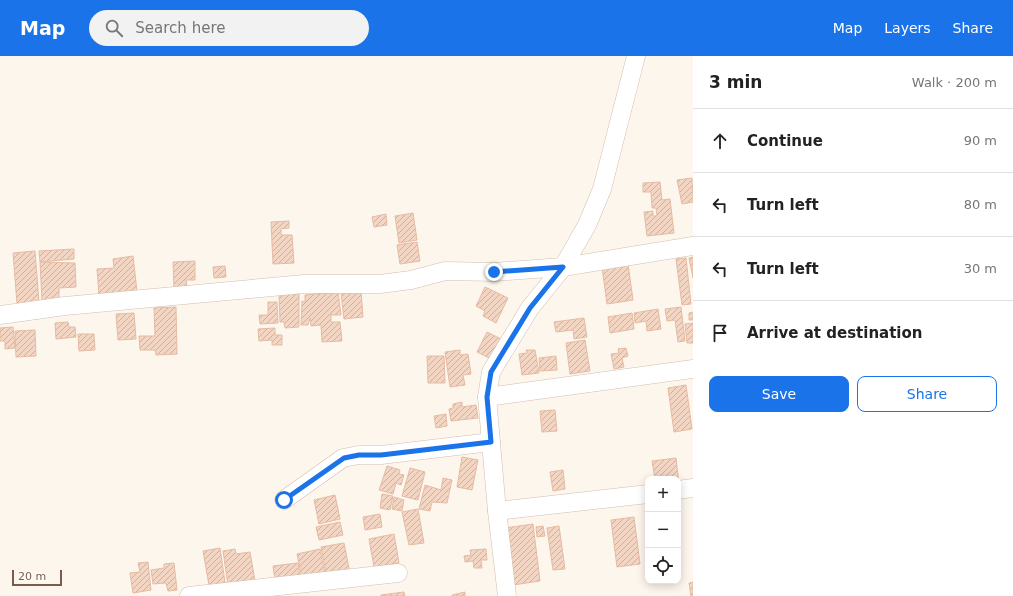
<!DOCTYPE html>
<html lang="en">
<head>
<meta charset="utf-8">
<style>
  :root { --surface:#fff; --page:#f2f2f2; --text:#222; --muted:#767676; --line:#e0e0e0; --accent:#1a73e8 }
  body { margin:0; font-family:"DejaVu Sans",sans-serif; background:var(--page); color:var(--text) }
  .controls { position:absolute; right:12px; bottom:12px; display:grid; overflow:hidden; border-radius:8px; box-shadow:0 2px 10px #0003 }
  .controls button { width:36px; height:36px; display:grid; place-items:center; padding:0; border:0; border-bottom:1px solid var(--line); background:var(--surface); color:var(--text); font:20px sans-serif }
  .scale { position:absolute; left:12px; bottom:10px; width:50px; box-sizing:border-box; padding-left:4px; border:2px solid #7a5c4d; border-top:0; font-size:11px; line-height:14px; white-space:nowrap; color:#7a5c4d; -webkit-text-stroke:3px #fffaf3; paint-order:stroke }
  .stop { position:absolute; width:12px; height:12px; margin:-9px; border:3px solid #1a73e8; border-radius:50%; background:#fff }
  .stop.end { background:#1a73e8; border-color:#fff; box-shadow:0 1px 4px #0008 }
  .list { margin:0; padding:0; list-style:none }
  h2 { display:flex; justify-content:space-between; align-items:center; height:52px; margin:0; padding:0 16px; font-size:17px }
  h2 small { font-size:13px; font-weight:400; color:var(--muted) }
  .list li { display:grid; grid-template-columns:26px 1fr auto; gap:12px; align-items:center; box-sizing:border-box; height:64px; padding:0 16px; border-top:1px solid var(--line) }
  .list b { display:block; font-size:15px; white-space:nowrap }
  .list em { font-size:13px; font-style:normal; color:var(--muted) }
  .actions { display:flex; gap:8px; padding:12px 16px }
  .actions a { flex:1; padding:9px 0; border:1px solid var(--accent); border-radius:8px; text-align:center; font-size:14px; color:var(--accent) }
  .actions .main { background:var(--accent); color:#fff }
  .icon { flex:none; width:22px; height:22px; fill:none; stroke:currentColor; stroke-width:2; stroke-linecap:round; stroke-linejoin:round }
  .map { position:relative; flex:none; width:693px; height:540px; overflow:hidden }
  header { display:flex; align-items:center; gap:24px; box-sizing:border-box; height:56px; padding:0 20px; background:var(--accent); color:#fff }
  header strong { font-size:19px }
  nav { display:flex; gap:22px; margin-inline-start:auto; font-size:14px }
  .search { width:280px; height:36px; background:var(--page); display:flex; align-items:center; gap:10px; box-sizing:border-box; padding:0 14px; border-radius:22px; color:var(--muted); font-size:15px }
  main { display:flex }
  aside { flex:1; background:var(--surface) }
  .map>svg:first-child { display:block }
</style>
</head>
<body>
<header>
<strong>Map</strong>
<div class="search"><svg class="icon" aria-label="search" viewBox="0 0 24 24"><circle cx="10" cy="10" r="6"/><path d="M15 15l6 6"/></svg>Search here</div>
<nav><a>Map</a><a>Layers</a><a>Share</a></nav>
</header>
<main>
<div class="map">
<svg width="693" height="540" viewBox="0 0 693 540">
  <defs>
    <pattern id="building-hatch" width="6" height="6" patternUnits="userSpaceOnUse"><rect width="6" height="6" fill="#f3d5c3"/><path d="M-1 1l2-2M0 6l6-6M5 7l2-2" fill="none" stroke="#cab0a1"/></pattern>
  </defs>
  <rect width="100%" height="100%" fill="#fdf6ec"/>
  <!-- building -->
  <g fill="url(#building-hatch)" stroke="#e6bba3">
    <path d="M692,122L693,146L682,148L677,124Z"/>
    <path d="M660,126L662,144L670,143L674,177L647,180L644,156L653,155V160H657L656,152H652L651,136H643V127Z"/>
    <path d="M413,157L417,184L399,187L395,160Z"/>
    <path d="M386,158L387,169L374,171L372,161Z"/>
    <path d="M289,165V172L281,173V179H292L294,207L273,208L271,166Z"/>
    <path d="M417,186L420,205L400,208L397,189Z"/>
    <path d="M74,193V203L40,206L39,195Z"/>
    <path d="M35,195L39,246L17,248L13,197Z"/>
    <path d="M133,200L137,235L99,239L97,213L114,212L113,203Z"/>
    <path d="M693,201V222L689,202Z"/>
    <path d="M686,202L691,248L682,249L676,203Z"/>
    <path d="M195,205V224H186L187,231L174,232L173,206Z"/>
    <path d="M40,206L75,207L76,231L59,232V244L42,245Z"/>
    <path d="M628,208L633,244L607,248L602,211Z"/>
    <path d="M225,210L226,221L214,222L213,211Z"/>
    <path d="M485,231L508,242L496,267L483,260L485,255L476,250Z"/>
    <path d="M361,235L363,261L344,263L341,237Z"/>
    <path d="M338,236L341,259H331V266H340L342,285L322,286L321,269L311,270L310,262L308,269H301L302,245L305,246V239Z"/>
    <path d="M299,238V271L285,272L284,266H280L279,239Z"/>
    <path d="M268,246H277L278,267L260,268L259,259H268Z"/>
    <path d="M176,251L177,298L156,299L155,294H140L139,280H155L154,252Z"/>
    <path d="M681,251L685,285L678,286L675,264L667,265L665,253Z"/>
    <path d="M658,253L661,273L647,275L646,265L635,267L634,257Z"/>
    <path d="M693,256V264H689V257Z"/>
    <path d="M134,257L136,283L118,284L116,258Z"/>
    <path d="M632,257L634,273L610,277L608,261Z"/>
    <path d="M584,262L587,281L574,283L573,274L556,276L554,266Z"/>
    <path d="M68,266L69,271H75L76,281L56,283L55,267Z"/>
    <path d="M693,267V287H687L685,268Z"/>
    <path d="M13,271L15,292L5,293V285H0V272Z"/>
    <path d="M275,272V279H282V289H272V284L259,285L258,273Z"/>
    <path d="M35,274L36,300L16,301L15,275Z"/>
    <path d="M487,276L501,283L491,303L477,296Z"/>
    <path d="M78,278H94L95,294L79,295Z"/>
    <path d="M585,284L590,315L570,318L566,287Z"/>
    <path d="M626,292L628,300L622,302L624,311L614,313L611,298L619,297L618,293Z"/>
    <path d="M460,294V299L468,298L471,318L463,319L465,329L450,331L445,296Z"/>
    <path d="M526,294H535L539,317L522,319L519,298L527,297Z"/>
    <path d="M427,300H444L445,327H428Z"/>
    <path d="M556,300L557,314L540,315L539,302Z"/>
    <path d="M686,329L692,373L674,376L668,332Z"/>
    <path d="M462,346V351L476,349L478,362L451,365L449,353L453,352V348Z"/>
    <path d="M555,354L557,375L542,376L540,355Z"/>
    <path d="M446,358L447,370L436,372L434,360Z"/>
    <path d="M462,401L478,404L472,434L457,431Z"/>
    <path d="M676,402L679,428L678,423H655L652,405Z"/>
    <path d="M387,410L400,414L399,418L404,419L401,429L396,427L393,438L379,434Z"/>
    <path d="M410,412L425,416L418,444L402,440Z"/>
    <path d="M563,414L565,433L553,435L550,416Z"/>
    <path d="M443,422L452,424L447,447L432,446L430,455L419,453L425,429L441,434Z"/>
    <path d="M382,438L393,440L390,454L380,452Z"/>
    <path d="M335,439L340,463L319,468L314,444Z"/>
    <path d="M394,441L404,444L402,455L392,453Z"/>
    <path d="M418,453L424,487L409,489L402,456Z"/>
    <path d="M380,458L382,471L365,474L363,461Z"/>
    <path d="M634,461L640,508L617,511L611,464Z"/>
    <path d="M340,466L343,479L319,484L316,471Z"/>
    <path d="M533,468L540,525L513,529L505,472Z"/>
    <path d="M543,470L545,480L537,481L536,471Z"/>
    <path d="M559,470L565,513L553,514L547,472Z"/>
    <path d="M394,478L399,507L374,511L369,483Z"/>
    <path d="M344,487L350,517L327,522L321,491Z"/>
    <path d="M220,492L226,533L210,535L203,495Z"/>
    <path d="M235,493L236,498L250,496L255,525L228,529L223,495Z"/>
    <path d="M320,493L325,518L302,522L297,498Z"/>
    <path d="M486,493L487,504H481L482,512H474L473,505L465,506L464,500L471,499L470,494Z"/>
    <path d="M148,506L151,534L133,537L130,517L140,516L138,507Z"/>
    <path d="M174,507L177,534L168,535L166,527L153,528L151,514L164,512V508Z"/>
    <path d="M298,507L300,521L275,524L273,510Z"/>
    <path d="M693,526V540H691L689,527Z"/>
    <path d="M404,536L405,540H381V539Z"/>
    <path d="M465,536V540H452V539Z"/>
  </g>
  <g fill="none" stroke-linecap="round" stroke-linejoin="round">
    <!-- minor casing -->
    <g stroke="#d1beb0" stroke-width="19">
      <g id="minor">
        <path d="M0,259L65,250L304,228H380L411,224L445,215L494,216L563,211L693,190"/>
        <path d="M487,341L693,313"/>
        <path d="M678,434L693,432"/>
        <path d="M284,444L343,402L359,399H381L491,386"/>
        <path d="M497,455L648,438"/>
        <path d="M189,540L398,517"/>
        <path d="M507,540L497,455L487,341L491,316L530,252L563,211L587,169L602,133L636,0"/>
      </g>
    </g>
    <!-- minor -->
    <use href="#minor" stroke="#fff" stroke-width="18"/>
  </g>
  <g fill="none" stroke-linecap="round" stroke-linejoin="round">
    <!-- route -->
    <path stroke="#1a73e8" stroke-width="5" d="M284,444L344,402L359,399H381L491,386L487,341L491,316L530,252L563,211L494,216"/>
  </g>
</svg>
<div class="controls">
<button>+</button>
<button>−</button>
<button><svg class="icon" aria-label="locate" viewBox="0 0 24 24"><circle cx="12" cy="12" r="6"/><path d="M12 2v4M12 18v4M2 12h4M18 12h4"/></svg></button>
</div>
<div class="scale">20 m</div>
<div class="stop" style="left:284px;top:444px"></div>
<div class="stop end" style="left:494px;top:216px"></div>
</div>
<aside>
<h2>3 min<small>Walk · 200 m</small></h2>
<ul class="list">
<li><svg class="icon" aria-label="ahead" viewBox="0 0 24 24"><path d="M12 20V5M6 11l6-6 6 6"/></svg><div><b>Continue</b></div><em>90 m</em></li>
<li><svg class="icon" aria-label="left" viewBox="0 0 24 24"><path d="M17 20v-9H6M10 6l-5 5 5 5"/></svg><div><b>Turn left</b></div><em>80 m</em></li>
<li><svg class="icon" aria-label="left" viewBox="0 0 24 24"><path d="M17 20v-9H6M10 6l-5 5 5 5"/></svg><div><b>Turn left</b></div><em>30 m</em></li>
<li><svg class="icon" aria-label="arrive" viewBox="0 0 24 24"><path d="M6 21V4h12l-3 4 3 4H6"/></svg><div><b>Arrive at destination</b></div></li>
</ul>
<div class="actions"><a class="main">Save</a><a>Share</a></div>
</aside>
</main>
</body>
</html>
